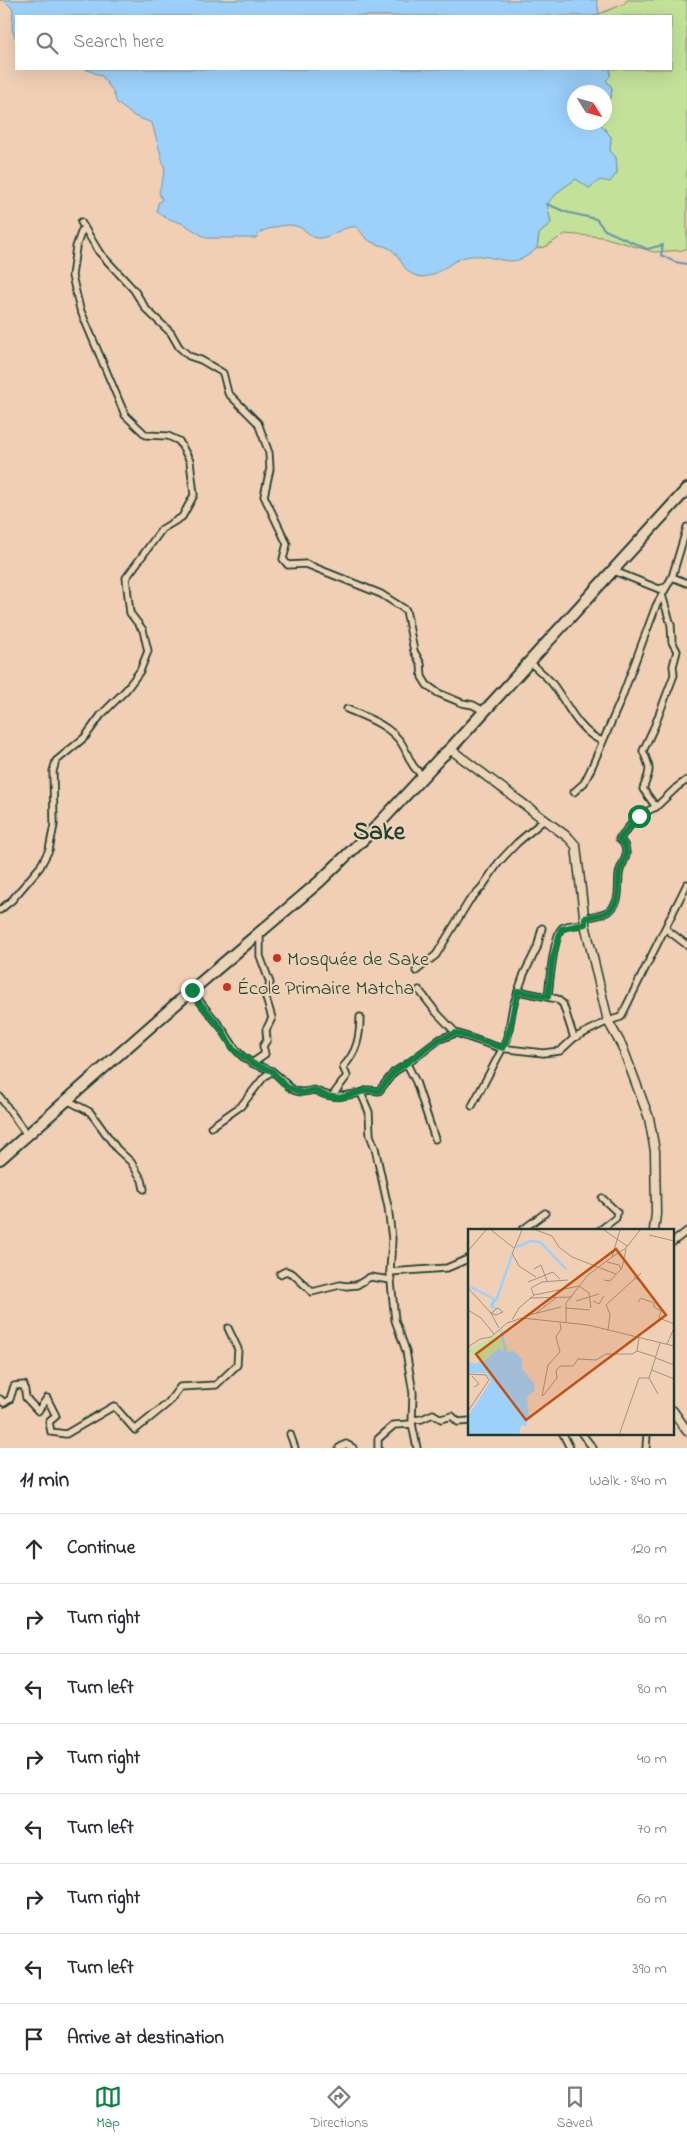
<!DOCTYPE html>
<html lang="en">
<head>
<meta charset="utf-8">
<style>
  :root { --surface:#fff; --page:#f2f2f3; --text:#2b2b33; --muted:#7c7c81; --line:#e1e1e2; --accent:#0b8043 }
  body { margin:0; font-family:"Indie Flower",sans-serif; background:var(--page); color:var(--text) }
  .compass { position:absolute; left:567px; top:85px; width:45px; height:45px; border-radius:50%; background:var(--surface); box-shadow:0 5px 20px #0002; rotate:127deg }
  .stop { position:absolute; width:15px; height:15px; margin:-11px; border:4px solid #0b8043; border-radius:50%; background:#fff }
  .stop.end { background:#0b8043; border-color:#fff; box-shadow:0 1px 5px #0008 }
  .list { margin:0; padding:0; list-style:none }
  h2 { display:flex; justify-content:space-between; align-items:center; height:65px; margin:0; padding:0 20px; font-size:21px }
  h2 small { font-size:16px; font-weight:400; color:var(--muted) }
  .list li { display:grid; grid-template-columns:32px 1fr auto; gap:15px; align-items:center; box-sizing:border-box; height:70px; padding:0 20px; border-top:1px solid var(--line) }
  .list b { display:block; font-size:19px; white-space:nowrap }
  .list em { font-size:16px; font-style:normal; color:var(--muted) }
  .icon { flex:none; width:28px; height:28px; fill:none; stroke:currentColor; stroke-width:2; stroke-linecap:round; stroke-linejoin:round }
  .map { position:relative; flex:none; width:687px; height:1448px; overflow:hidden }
  .search { position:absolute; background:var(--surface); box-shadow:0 5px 20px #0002; left:15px; right:15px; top:15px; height:55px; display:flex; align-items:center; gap:12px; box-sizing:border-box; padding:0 18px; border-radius:0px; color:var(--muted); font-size:19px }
  .sheet { height:625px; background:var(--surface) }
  nav { display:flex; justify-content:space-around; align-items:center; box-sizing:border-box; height:70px; border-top:1px solid var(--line); background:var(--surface); font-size:14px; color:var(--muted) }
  nav a { display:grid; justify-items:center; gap:2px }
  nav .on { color:var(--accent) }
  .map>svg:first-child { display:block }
</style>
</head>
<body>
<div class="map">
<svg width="687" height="1448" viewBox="0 0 687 1448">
  <rect width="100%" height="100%" fill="#f0cfb5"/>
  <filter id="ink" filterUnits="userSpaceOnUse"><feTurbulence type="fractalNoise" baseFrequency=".02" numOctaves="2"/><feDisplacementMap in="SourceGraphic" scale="10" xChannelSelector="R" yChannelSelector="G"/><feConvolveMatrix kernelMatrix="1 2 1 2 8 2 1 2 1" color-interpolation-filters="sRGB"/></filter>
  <g filter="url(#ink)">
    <!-- green -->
    <path fill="#c3e199" stroke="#718f66" d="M627,0H687V248L683,250L654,252L603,237L565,234L545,247L537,248L539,234L551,223L547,204L560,190L576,179L589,188L600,180L617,173L616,157L610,151L611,137L600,123L604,122L605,103L611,98L612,88L606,80L610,76V69H671V16H594L624,4Z"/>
    <!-- water -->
    <g fill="#9dd1fb" stroke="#6b96ab">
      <path d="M0,0H597L599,14L593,16H16V39L12,30L13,9L4,0Z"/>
      <path d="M85,69H610V76L606,80L612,88L611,98L605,103L604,92H574V122L600,123L611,137L610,151L616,157L617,173L610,182L600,180L589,188L576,179L560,190L547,204L551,223L539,234L537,248C510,275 494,250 465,257C449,261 434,281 417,276C403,272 403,261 394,252C387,244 375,246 367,239C363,236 361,231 357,227C343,225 333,237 320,238C312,239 308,232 303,229C293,223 282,225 272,228C265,230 259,231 256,238H206L184,224L164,217L157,211L158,203L162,200L159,192L165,170L152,123L134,116L117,103L113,92L102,76Z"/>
    </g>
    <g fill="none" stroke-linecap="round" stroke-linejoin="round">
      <!-- stream -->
      <path stroke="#6b96ab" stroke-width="2" d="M547,204L566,212L596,219L605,230L647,249L663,245L661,255L675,262L687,264"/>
      <!-- minor casing -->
      <g stroke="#1f3d34" stroke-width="9">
        <g id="minor">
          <path d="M81,222L99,252L134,290L146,309L171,333L179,347L189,356L201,360L223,373L228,393L258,423L269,453L270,469L264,496L287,544L283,559L288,565L306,564L381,594L406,610L414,651L421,664L422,677L427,685L438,693L462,703L473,705L484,711"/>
          <path d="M614,571L659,589L666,587"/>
          <path d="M672,577L687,583"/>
          <path d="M528,663H531C537,669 545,675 551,682C567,702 577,731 602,741"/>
          <path d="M347,709C366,717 391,726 402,744C411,759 408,763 423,776"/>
          <path d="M574,792L584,783L590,771L620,702L656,606L672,577L687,527"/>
          <path d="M656,807L643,789C650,770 652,771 643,751L655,725L674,675L673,666L677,651L672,642L671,625L662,595"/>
          <path d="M0,910L12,900L40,867L49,850L54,825L53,771L56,761L85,737L101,715L126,690L140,671L148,651L143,630L130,613L126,578L162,529L182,517L194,495L190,461L179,441L168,436L146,435L125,415L80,309L72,276L76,247L82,230"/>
          <path d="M585,918C592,916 605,915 610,910C623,899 616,884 620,870C622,863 627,859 626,852C626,846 623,842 619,839L639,815L656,807L677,787L687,780"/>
          <path d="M666,929L687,945"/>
          <path d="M416,971L436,955L469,901L482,887L499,862L517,843L544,820"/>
          <path d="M192,990C200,1003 210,1014 220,1026C231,1040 234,1053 252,1063C259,1067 267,1067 273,1072C290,1084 289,1097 314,1090C335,1100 340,1096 361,1093L369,1112L370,1135L375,1148L388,1207L392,1239L390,1272L395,1320L406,1351L413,1393L412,1424L417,1448"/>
          <path d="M419,990L436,1012L456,1033L500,1048L543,1053L560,1051L574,1038L608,1021L621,1017L687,884"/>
          <path d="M518,991L557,999L563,1004L574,1038"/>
          <path d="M548,997C549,985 554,934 562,928C568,924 579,925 585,924"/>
          <path d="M252,1063L265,1054L263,1046L267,1040L266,1030L272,1018L266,998L270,983L260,956V934"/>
          <path d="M361,1093L368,1090L379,1091L394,1072L407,1064"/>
          <path d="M333,1095L347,1076L343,1067C357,1052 360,1037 360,1017"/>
          <path d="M0,1097L27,1135"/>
          <path d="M67,1100L90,1112L117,1149L131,1162L142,1180L144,1189"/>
          <path d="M472,1106L507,1040L513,1006L524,974L537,948L542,928"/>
          <path d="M211,1127L241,1106L264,1077L272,1071"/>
          <path d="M435,1139L416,1082L407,1064L440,1039L456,1033"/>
          <path d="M522,1230L545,1213"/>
          <path d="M600,1230L616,1218L617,1212L602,1198"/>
          <path d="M673,1242L687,1231"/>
          <path d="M390,1272L447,1268L470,1258"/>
          <path d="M280,1274L286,1271L293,1274L312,1292L340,1285L346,1286L357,1285L370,1277L391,1280"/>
          <path d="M0,1399L4,1403L10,1399L14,1386L24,1385L26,1398L38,1411L47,1398L56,1416L49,1422L51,1432L66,1434L114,1406L135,1430L168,1403L180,1387L216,1385L237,1365L238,1349L228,1328"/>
          <path d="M413,1420L422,1419L433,1414L441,1419L452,1416L458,1422L470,1421"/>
          <path d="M290,1434L295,1448"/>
          <path d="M563,1434L570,1448"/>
          <path d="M582,1434L593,1448"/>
          <path d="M339,1448L346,1444L353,1448"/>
          <path d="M378,1448V1439L394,1425L412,1424"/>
          <path d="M646,1448L647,1434"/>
        </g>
      </g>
      <!-- secondary casing -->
      <g stroke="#1f3d34" stroke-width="11">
        <g id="secondary">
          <path d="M450,749L569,838L576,846L585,924L608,1021L622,1046L649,1118L655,1151L656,1214L654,1230"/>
          <path d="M673,1411L687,1431"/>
        </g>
      </g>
      <!-- trunk casing -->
      <g stroke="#1f3d34" stroke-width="14">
        <path id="trunk" d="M0,1159L192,990L319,882L375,828L441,757L450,749L687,489"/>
      </g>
      <!-- minor -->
      <use href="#minor" stroke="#eed4b6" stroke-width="5.5"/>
      <!-- secondary -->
      <use href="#secondary" stroke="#eed4b6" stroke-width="8"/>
      <!-- trunk -->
      <use href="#trunk" stroke="#eed4b6" stroke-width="10"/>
    </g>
  </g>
  <g fill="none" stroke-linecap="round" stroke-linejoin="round" filter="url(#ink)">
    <!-- route -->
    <path stroke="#0b8043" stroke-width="6" d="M192,990L199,1002L221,1028L233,1049L252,1063L272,1071L287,1087L302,1093L314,1090L326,1096L340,1098L368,1090L379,1091L394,1072L440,1039L456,1033L503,1048C512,1030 512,1010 518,991L548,997L552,961L561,929L585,924V918C592,916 605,915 610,910C623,899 616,884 620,870C622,863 627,859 626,852C626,846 623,842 619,839L639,816"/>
  </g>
  <!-- markers -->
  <g fill="#c8321e" stroke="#eed4b6" stroke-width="2">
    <circle cx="277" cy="958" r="5"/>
    <circle cx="227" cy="987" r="5"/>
  </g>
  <g text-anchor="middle" stroke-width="4" stroke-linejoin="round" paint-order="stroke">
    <!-- poi labels -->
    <g font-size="20" fill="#1f3d34" stroke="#eed4b6" text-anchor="start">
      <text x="287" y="965">Mosquée de Sake</text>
      <text x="237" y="994">École Primaire Matcha</text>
    </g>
    <!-- district labels -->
    <g font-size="25" font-weight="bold" fill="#1f3d34" stroke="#eed4b6">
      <text x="379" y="839">Sake</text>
    </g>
  </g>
  <!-- overview -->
  <g transform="translate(468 1229)">
    <rect width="206" height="206" fill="#f0cfb5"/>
    <path d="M29,105L43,121L36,123L30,119L17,133L11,132L0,122Z" fill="#c3e199"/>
    <path d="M30,119L36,123L46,122L54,130V140L66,154L67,161L59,168L61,187L58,197L53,196L51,206H0V187L23,152L19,144H0V132L8,135L13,131L14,135Z" fill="#9dd1fb"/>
    <path fill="none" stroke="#9dd1fb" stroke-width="2.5" d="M48,18L63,12L72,13L98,40M3,58L26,70L23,77L29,80M24,76L29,69L44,26M33,101L38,124"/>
    <path fill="none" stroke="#9c9581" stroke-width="1" d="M23,1L46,19M68,1L84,7L91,18L104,28L148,45M136,1L159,17M181,6L206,12M0,22L18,1M44,24L51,37L68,48M44,25L54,1M144,28L158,19L172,1M139,33L151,36L153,40M66,40L73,36L79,52M166,48L176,55L175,59M136,51L142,52L154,39L158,20M60,53L85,43L92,50M0,59L23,84L31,99M66,66L63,59L74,53L100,51M62,69L104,68M108,72L131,65M125,72L131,75L136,67M170,73L173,69L186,74V78L193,82L191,89L206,95M30,79L35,83L28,86L23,84ZM98,79L122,81M0,81L13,89L26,105M68,84L88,69M57,87L93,78M44,91L51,79L66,66L111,57L121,64L123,79M98,93V74L120,46L144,28L152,1M140,101L142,85L138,76L173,44M199,115L206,99M0,118L12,110L23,108L39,94L54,89L120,96L206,117M169,122L188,128M188,129L206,136M184,141L206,150M0,145L18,146L21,151L0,182M4,147L11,155L6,158M181,149L190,165M74,167L80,136L92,123L88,108L93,100L92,94M75,167L89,149L88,142L92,137H105L110,130L128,131L138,125H164L169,122L171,108M151,206L171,149H181L192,114"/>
    <path fill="#c05314" fill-opacity="0.15" stroke="#c05314" stroke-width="2.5" d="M148,20L198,86L58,191L8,125Z"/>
    <rect width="206" height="206" fill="none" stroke="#1f3d34" stroke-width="2.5"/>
  </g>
</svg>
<svg class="compass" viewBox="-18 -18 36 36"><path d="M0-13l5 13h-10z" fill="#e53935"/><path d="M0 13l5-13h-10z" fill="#7c7c81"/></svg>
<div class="stop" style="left:639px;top:816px"></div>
<div class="stop end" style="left:192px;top:990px"></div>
<div class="search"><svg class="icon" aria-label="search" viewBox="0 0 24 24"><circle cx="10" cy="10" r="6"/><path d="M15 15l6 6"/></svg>Search here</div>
</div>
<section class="sheet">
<h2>11 min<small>Walk · 840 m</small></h2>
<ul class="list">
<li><svg class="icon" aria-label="ahead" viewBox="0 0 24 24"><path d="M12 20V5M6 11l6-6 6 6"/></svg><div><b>Continue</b></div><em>120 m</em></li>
<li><svg class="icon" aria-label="right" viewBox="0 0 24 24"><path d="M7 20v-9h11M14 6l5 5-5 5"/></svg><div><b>Turn right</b></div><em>80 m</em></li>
<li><svg class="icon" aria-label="left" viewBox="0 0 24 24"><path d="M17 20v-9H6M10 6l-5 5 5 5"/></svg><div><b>Turn left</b></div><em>80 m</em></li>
<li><svg class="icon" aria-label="right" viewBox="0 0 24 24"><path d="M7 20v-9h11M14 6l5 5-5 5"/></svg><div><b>Turn right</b></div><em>40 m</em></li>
<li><svg class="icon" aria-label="left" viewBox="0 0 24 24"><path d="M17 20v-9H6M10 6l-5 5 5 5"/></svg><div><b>Turn left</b></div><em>70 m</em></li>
<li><svg class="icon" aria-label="right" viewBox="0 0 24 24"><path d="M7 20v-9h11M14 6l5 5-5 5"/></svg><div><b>Turn right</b></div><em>60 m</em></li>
<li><svg class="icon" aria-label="left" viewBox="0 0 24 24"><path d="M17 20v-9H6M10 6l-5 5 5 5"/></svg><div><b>Turn left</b></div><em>390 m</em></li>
<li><svg class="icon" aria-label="arrive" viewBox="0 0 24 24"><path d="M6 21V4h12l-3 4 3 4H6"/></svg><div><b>Arrive at destination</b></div></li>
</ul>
</section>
<nav>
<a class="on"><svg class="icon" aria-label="map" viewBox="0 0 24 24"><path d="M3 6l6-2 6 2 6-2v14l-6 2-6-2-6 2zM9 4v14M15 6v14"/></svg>Map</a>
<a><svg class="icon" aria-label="directions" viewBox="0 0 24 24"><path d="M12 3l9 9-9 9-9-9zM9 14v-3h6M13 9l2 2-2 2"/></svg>Directions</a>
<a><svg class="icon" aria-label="saved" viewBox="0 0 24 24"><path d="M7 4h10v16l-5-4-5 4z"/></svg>Saved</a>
</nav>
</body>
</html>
